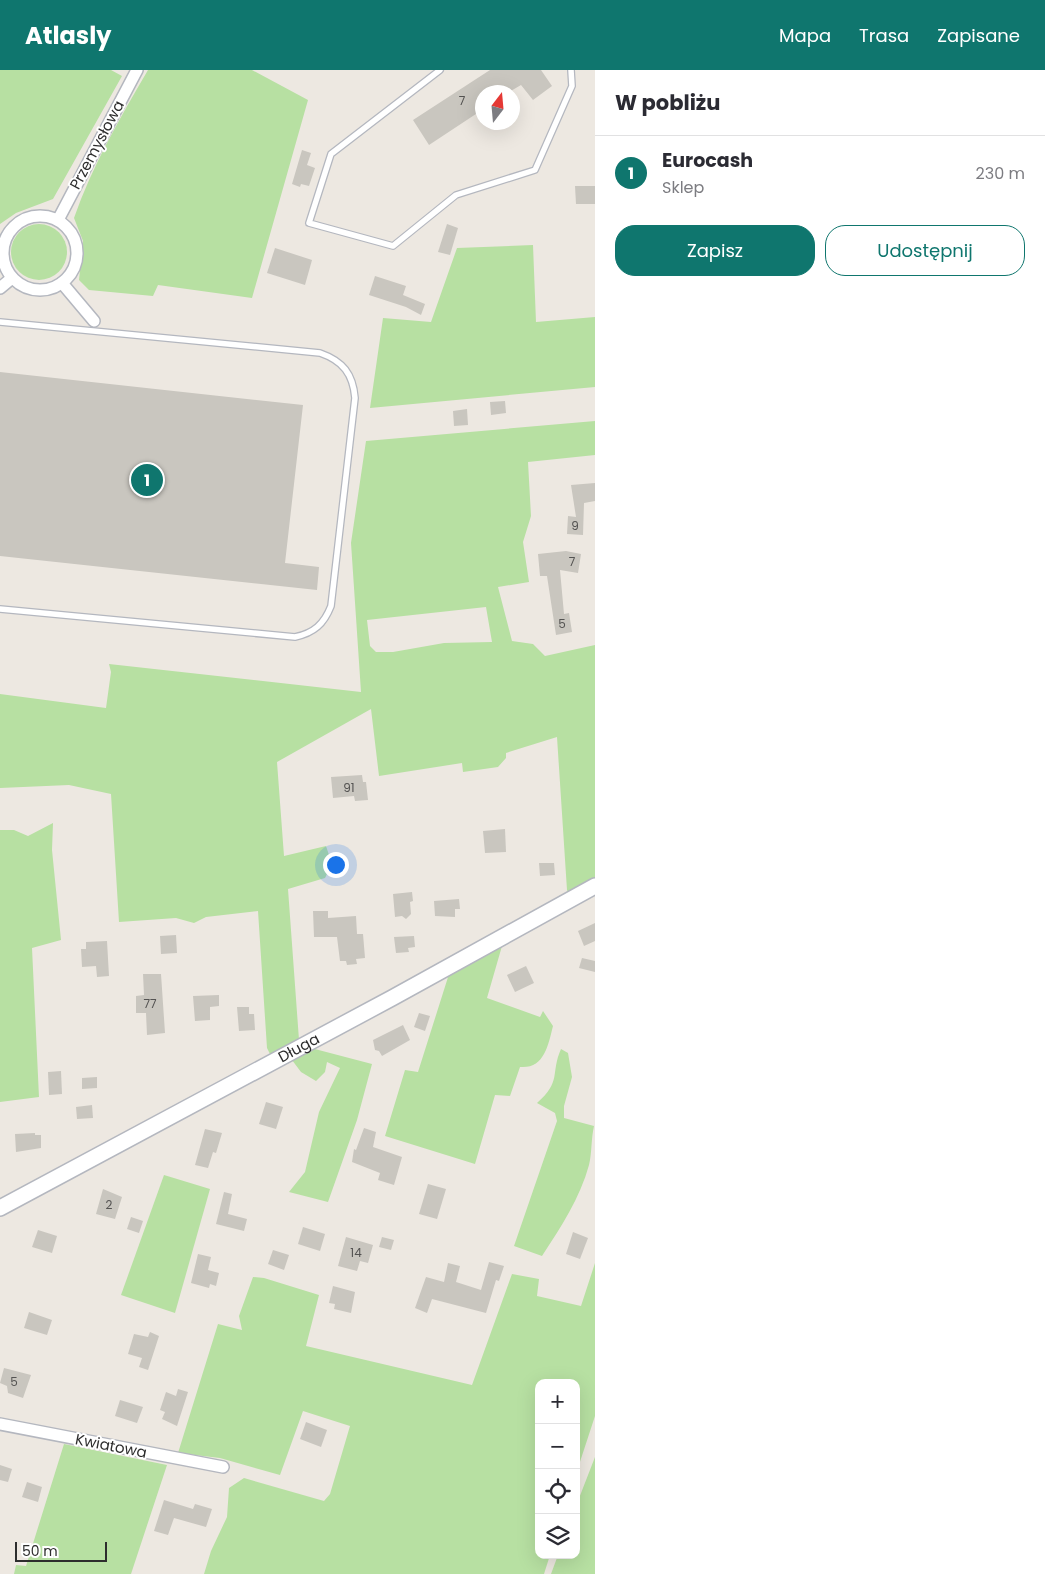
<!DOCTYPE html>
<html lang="pl">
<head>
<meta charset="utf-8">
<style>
  :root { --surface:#fff; --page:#f2f2f3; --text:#2b2b33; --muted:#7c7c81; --line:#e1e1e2; --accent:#0f766e }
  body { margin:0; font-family:Poppins,sans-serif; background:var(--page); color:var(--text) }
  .controls { position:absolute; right:15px; bottom:15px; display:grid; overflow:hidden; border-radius:10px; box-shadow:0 5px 20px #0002 }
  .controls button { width:45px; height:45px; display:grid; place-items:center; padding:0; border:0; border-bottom:1px solid var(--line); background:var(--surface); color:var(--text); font:25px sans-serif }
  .compass { position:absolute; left:475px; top:15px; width:45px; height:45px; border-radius:50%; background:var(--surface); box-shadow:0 5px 20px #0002; rotate:16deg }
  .scale { position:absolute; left:15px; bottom:12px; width:92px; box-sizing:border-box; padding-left:5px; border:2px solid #2d2d2d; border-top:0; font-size:14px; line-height:18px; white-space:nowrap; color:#2d2d2d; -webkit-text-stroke:4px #fff; paint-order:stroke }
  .you { position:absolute; left:335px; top:794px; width:18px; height:18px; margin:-12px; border:4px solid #fff; border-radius:50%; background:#1a73e8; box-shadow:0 0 0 8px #1a73e833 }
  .badge { display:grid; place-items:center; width:32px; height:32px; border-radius:50%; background:var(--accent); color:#fff; font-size:16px; font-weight:700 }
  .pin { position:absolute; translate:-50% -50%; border:2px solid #fff; box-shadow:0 1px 5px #0006 }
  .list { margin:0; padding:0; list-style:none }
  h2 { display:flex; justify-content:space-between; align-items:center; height:65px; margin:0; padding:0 20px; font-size:21px }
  h2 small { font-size:16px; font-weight:400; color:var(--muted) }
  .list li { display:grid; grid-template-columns:32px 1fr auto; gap:15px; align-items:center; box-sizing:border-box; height:75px; padding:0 20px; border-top:1px solid var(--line) }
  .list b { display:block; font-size:19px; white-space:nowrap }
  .list p { margin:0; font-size:16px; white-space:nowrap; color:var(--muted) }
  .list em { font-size:16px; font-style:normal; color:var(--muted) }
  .actions { display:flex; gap:10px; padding:15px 20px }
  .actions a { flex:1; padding:11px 0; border:1px solid var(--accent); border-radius:20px; text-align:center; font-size:18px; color:var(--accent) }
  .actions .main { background:var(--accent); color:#fff }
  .icon { flex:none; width:28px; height:28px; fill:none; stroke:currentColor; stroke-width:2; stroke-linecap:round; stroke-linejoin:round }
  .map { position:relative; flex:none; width:595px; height:1504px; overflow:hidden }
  header { display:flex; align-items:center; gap:30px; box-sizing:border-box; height:70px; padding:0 25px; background:var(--accent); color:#fff }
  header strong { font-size:24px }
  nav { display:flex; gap:28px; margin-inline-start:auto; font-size:18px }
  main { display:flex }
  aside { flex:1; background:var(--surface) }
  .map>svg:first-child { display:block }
</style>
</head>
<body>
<header>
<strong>Atlasly</strong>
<nav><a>Mapa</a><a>Trasa</a><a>Zapisane</a></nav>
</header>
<main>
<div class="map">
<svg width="595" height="1504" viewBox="0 0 595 1504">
  <rect width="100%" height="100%" fill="#ede8e1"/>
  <!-- green -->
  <g fill="#b7e0a2" fill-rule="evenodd">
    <path d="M0,0H111L122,6L53,129L16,143L0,154Z"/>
    <path d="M148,0H252L308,30L252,228L158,215L153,226L89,220L79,210L83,171L74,148C92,96 120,48 148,0Z"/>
    <circle cx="39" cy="182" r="28"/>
    <path d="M533,175L536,252L595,247V317L370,338L383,248L431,252L457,178Z"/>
    <path d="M595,351V385L528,392L531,446L523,472L529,512L498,517L512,571L533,574L545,586L595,575V811L569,825L567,820L557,667L506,683V688L498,697L463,702L462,693L379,706L371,639L277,692L284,786L326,776L332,794L325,808L288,819L299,970L271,986L267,978L258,841L206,847L194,853L176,848L119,852L111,724L69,715L0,718V624L106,638L111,602L109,594L361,622L351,473L366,371ZM486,537L492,572L444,573L393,582H376L370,576L367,550Z"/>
    <path d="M53,753L52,780L61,870L32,878L39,1027L0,1032V760H14L28,766Z"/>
    <path d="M502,876L487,928L540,947L543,941L553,956C548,976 544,999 520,997L510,1026L495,1025L475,1094L385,1066L405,1000L418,1002L449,904Z"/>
    <path d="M311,978L372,994L357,1050L328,1132L289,1122L305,1102L319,1042L340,998L327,992L325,1002L316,1011L301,1002L292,990Z"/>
    <path d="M561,979L568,983L572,1007L564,1036V1048L594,1056C591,1069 592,1082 589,1095C580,1128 561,1157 542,1186L514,1176L557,1051L555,1043L537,1033C562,1011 550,1004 561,979Z"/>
    <path d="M164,1105L210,1119L175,1243L121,1225Z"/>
    <path d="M595,1193V1346L576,1404V1313H565V1311L564,1313H539V1485H550L544,1504H204L211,1481L227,1447L229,1418L244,1408L324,1431L330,1424L350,1356L303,1341L280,1405L220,1388L178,1383L218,1254L242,1260L239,1246L253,1207L264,1208L319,1225L306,1276L472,1315L512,1204L539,1209L537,1226L581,1236Z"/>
    <path d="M64,1374L167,1395L131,1504H14L16,1495L26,1496Z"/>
    <path d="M595,1387V1504H551L558,1485H576V1436Z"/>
  </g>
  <!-- building -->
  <g fill="#c9c6bf">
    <path d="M490,0H541L552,16L533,30L521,15L509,22H482V40L429,75L413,50Z"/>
    <path d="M302,80L311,83L307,95L315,98L309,116L301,114L300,117L292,114Z"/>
    <path d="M575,116H595V134H576Z"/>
    <path d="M447,154L458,158L450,185L438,182Z"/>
    <path d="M275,178L312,190L305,215L267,203Z"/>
    <path d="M375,206L406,216L403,225L425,234L421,245L406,237L369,225Z"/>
    <path d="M0,302L303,335L285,493L319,497L317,520L0,486Z"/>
    <path d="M505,331L506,343L491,345L490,332Z"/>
    <path d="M467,339L468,355L454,356L453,341Z"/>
    <path d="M595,413V431L584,433L583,465L567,464L568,446L576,447L571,415Z"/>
    <path d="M566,481L581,484L578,503L560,500L564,544L569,543L572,562L556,565L547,506H540L538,484Z"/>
    <path d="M362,705L363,712H366L368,730L355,731L354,726L333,728L331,707Z"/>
    <path d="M505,759L506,782L485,783L483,761Z"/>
    <path d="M539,793H554L555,805L540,806Z"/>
    <path d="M412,822L413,831L410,832L411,844L406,849L402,846L395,847L393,824Z"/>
    <path d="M459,829L460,839H455V847L435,846L434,831Z"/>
    <path d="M313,841H328V848L356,846L357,864H363L365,888L356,889L357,894L347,895L346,891H340L337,867H314Z"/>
    <path d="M595,853V871L584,876L578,861Z"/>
    <path d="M176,865L177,883L161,884L160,866Z"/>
    <path d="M414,866L415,877L408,878L409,882L396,883L394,867Z"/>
    <path d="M107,871L109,906L97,907L96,896L82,897L81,879H86V872Z"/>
    <path d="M582,888L595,891V902L579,898Z"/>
    <path d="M526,896L534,913L515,922L507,905Z"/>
    <path d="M143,904H161L165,963L147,965L146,943H136V926L144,925Z"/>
    <path d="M219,925V936L210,937V950L195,951L193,926Z"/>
    <path d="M237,937H249V944H254L255,960L239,961Z"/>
    <path d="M419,943L430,946L425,961L414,957Z"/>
    <path d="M403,955L410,970L382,986L379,981L375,980L373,970Z"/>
    <path d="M61,1001L62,1024L49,1025L48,1002Z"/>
    <path d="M97,1007V1018L82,1019V1008Z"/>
    <path d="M266,1032L283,1037L276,1059L259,1054Z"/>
    <path d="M92,1035L93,1048L77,1049L76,1037Z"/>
    <path d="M364,1058L376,1062L373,1077L402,1087L394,1115L378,1110L380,1103L352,1092L354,1079L356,1080Z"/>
    <path d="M205,1059L222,1063L216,1083L213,1082L208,1098L195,1095Z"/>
    <path d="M35,1063V1065H41V1078L16,1082L15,1064Z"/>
    <path d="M428,1114L446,1119L437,1149L419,1144Z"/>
    <path d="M103,1119L122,1127L115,1149L96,1144Z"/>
    <path d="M224,1122L232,1124L228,1144L247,1149L244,1161L216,1154Z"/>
    <path d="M131,1147L143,1151L139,1163L127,1159Z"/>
    <path d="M303,1157L325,1164L320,1181L298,1174Z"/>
    <path d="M38,1160L57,1166L52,1183L32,1177Z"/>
    <path d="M573,1162L588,1168L580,1189L566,1184Z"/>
    <path d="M346,1167L373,1175L368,1193L360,1191L357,1201L338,1196Z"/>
    <path d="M382,1167L394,1170L391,1180L379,1177Z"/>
    <path d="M273,1180L289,1185L284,1200L268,1194Z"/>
    <path d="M198,1184L211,1187L208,1200L219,1203L216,1216L210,1214L209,1218L191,1213Z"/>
    <path d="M489,1192L504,1196L499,1211L496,1210L486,1243L432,1229L427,1243L415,1238L426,1207L444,1212L448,1193L460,1196L456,1212L481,1220Z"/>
    <path d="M333,1216L355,1222L351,1243L334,1239L335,1234L329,1233Z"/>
    <path d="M29,1242L52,1250L47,1265L24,1258Z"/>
    <path d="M150,1262L159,1266L148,1300L139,1297L142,1288L128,1284L134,1264L148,1267Z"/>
    <path d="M4,1298L31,1305L23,1328L8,1323L7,1316L0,1313Z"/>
    <path d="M178,1319L188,1322L177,1356L162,1349L165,1342L160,1340L166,1322L176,1326Z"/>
    <path d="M120,1330L143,1337L137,1353L115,1346Z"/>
    <path d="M306,1352L327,1360L321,1377L300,1369Z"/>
    <path d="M0,1395L12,1399L8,1412L0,1410Z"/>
    <path d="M27,1412L42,1417L38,1432L22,1427Z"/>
    <path d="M164,1430L193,1439L195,1434L212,1439L206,1457L174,1448L168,1465L154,1461Z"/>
  </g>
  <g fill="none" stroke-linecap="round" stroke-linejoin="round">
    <!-- service casing -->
    <g stroke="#b4b7bf" stroke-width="8">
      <g id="service">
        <path d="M440,0L331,84L309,153L393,176L456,125L535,100L572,16L571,0"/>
        <path d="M0,252L320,283C343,291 353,304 355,328L331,536C324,554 314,563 295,567L0,539"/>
      </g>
    </g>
    <!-- minor casing -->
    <g stroke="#b4b7bf" stroke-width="14">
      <g id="minor">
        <circle cx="40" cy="183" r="37"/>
        <path d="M58,150L137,0"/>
        <path d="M62,213L94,251"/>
        <path d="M0,218L12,208"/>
        <path d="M0,1354L223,1397"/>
      </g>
    </g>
    <!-- tertiary casing -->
    <g stroke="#b4b7bf" stroke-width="18">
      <g id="tertiary">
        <path id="s1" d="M0,1138L392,928L595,816"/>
      </g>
    </g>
    <!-- service -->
    <use href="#service" stroke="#fff" stroke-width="5.5"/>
    <!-- minor -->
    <use href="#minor" stroke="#fff" stroke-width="11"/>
    <!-- tertiary -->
    <use href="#tertiary" stroke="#fff" stroke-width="15"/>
  </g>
  <g text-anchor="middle" stroke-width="4" stroke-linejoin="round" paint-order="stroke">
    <!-- number labels -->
    <g font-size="12" fill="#545352">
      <text x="462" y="35">7</text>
      <text x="575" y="460">9</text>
      <text x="572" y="496">7</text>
      <text x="562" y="558">5</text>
      <text x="349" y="722">91</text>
      <text x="150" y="938">77</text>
      <text x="109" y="1139">2</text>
      <text x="356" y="1187">14</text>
      <text x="14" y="1316">5</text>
    </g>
    <!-- street labels -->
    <g font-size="15" fill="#2d2d2d" stroke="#fff">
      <text transform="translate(97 75) rotate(-62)" y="5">Przemysłowa</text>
      <text dy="5" stroke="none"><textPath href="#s1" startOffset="339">Długa</textPath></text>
      <text transform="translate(111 1376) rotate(11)" y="5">Kwiatowa</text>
    </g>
  </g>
</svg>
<div class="controls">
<button>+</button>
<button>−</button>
<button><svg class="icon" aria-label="locate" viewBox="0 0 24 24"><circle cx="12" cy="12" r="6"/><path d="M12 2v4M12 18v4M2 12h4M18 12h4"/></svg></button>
<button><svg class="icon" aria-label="layers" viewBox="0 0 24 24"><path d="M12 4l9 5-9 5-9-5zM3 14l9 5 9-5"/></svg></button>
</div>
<svg class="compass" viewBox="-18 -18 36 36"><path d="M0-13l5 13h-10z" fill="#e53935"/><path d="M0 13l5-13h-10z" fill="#7c7c81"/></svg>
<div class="scale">50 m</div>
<div class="you"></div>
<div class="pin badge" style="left:147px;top:410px">1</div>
</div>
<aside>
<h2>W pobliżu<small></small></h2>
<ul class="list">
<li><span class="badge">1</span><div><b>Eurocash</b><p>Sklep</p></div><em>230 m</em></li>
</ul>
<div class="actions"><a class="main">Zapisz</a><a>Udostępnij</a></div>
</aside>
</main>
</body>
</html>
